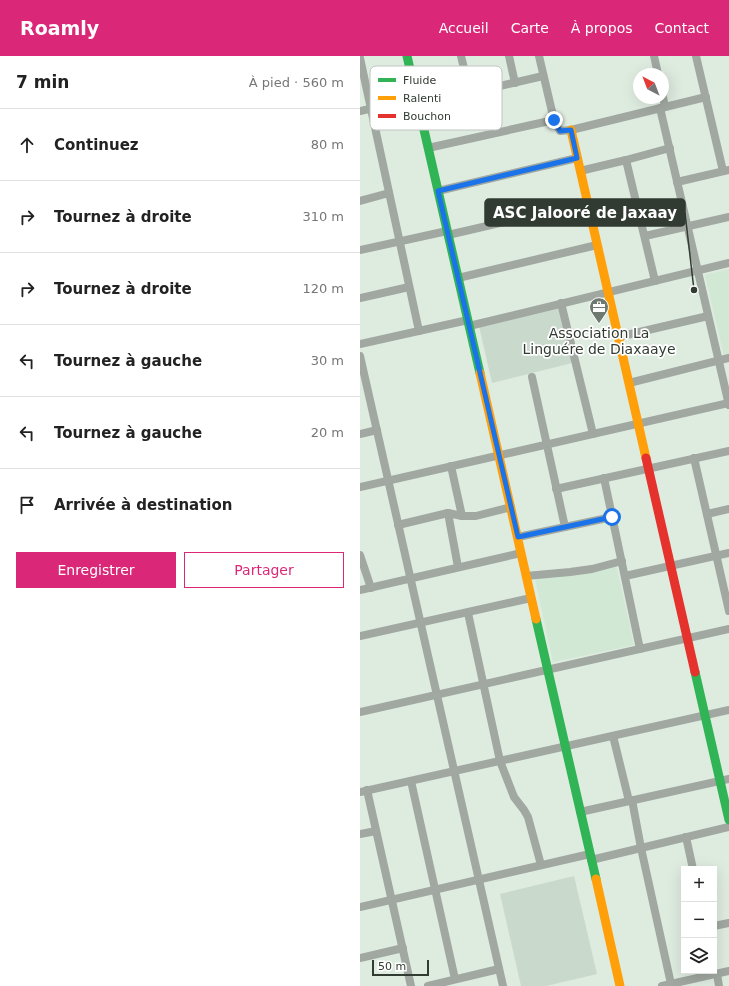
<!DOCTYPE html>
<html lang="fr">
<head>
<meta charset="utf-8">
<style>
  :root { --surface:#fff; --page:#f6f6f6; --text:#222; --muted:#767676; --line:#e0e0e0; --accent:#db2777 }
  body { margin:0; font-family:"DejaVu Sans",sans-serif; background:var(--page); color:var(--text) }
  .controls { position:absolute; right:12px; bottom:12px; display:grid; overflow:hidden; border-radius:0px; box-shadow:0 4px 16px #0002 }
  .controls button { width:36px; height:36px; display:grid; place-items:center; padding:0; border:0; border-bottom:1px solid var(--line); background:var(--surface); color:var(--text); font:20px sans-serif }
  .compass { position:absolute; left:273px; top:12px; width:36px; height:36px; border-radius:50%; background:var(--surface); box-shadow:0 4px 16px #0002; rotate:318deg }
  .scale { position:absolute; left:12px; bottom:10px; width:57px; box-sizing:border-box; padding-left:4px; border:2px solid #313b32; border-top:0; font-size:11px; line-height:14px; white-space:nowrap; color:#313b32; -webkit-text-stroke:3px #fff; paint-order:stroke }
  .stop { position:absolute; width:12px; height:12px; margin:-9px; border:3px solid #1a73e8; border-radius:50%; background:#fff }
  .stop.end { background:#1a73e8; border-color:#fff; box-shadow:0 1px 4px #0008 }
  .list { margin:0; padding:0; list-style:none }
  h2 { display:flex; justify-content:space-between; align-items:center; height:52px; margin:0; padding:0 16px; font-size:17px }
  h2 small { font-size:13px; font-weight:400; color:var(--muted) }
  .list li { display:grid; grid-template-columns:26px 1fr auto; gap:12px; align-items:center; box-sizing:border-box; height:72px; padding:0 16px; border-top:1px solid var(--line) }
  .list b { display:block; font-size:15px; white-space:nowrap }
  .list em { font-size:13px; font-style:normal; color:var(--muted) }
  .actions { display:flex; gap:8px; padding:12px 16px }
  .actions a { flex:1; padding:9px 0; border:1px solid var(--accent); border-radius:0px; text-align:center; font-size:14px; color:var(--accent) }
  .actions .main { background:var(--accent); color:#fff }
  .icon { flex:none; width:22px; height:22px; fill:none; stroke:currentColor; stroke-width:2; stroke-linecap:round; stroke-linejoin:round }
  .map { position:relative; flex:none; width:369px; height:930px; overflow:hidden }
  header { display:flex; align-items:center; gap:24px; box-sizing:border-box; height:56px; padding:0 20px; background:var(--accent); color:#fff }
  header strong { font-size:19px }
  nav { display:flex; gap:22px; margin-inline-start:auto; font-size:14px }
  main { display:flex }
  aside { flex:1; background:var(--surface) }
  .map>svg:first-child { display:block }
</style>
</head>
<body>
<header>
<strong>Roamly</strong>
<nav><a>Accueil</a><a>Carte</a><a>À propos</a><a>Contact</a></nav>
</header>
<main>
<aside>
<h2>7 min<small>À pied · 560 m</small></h2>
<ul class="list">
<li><svg class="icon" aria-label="ahead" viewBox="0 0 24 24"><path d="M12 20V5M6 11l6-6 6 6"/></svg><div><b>Continuez</b></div><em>80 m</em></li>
<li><svg class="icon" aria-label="right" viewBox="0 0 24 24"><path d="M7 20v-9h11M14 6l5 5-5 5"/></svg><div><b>Tournez à droite</b></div><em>310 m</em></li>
<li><svg class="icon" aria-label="right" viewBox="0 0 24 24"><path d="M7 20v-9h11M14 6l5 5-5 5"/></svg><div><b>Tournez à droite</b></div><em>120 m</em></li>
<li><svg class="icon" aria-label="left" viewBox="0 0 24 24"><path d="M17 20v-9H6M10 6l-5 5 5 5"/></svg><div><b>Tournez à gauche</b></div><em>30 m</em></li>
<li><svg class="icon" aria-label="left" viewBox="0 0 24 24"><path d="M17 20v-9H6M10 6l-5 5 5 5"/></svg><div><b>Tournez à gauche</b></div><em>20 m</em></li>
<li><svg class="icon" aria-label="arrive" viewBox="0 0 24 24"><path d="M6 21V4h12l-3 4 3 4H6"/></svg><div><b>Arrivée à destination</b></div></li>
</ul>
<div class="actions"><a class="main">Enregistrer</a><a>Partager</a></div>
</aside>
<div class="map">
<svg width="369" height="930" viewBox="0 0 369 930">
  <rect width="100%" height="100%" fill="#deebdf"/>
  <!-- built -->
  <g fill="#d1e8d4">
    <path d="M369,213V299L364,300L345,219Z"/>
    <path d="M255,504L274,589L193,606L175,522Z"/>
  </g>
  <!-- green -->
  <g fill="#c9d9cb">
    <path d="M199,251L212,307L132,327L119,270Z"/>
    <path d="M214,820L237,918L186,930H161L140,838Z"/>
  </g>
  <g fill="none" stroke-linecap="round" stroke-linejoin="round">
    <!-- street -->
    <g stroke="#a1a7a1" stroke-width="8">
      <path d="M101,0L110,37"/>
      <path d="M149,0L155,27"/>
      <path d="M179,0L194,64L200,75L211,74L346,41"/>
      <path d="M294,0L298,18"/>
      <path d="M336,0L363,115"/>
      <path d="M0,2L59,275"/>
      <path d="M303,41L305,51"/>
      <path d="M59,49L183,20"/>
      <path d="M300,52L369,349"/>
      <path d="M0,55L57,42"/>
      <path d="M68,92L194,64"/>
      <path d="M266,104L295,225"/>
      <path d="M220,115L266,104L310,92"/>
      <path d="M317,126L369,114"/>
      <path d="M78,135L217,102"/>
      <path d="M0,145L29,137"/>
      <path d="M88,179L227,147"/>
      <path d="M285,180L369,161"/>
      <path d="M0,194L87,175"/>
      <path d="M98,222L237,189"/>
      <path d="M0,242L49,231"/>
      <path d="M201,247L233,378"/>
      <path d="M109,270L369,207"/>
      <path d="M258,281L348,260"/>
      <path d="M0,288L108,264"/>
      <path d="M0,300L143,930"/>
      <path d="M172,321L205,471"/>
      <path d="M269,327L369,302"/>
      <path d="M0,378L17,374"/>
      <path d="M334,402L369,555"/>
      <path d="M91,410L102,460"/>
      <path d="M244,422L280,593"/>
      <path d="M0,431L369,347"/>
      <path d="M196,433L369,395"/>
      <path d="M88,457L98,511"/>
      <path d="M347,458L369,453"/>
      <path d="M38,469L88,457L102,460H116L151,451"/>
      <path d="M158,481L252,461"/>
      <path d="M0,499L11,532"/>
      <path d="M166,520L210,516L232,513L262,505"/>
      <path d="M265,520L369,497"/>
      <path d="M0,534L161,497"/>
      <path d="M108,557L140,705L154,741L164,754L168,761L181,809"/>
      <path d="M0,580L171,542"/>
      <path d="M0,656L369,573"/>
      <path d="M253,680L269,745"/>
      <path d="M51,725L95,923"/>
      <path d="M7,734L51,930"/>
      <path d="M0,736L369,654"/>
      <path d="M272,744L281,792L311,928"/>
      <path d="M220,756L369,723"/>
      <path d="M0,778L16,775"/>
      <path d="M326,781L333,813"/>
      <path d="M231,804L369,771"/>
      <path d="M0,851L230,798"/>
      <path d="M354,870L369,867"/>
      <path d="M0,902L43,892"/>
      <path d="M357,918L359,930"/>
      <path d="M68,930L139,913"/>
      <path d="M302,930L369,915"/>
    </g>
    <!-- fast -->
    <g stroke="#30b455" stroke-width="9">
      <path d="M47,0L120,317"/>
      <path d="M176,563L236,823"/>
      <path d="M335,616L369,764"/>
    </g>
    <!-- slow -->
    <g stroke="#ff9f0a" stroke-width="9">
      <path d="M211,74L286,402"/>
      <path d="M120,317L176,563"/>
      <path d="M236,823L260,930"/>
    </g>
    <!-- jam -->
    <path stroke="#e5322d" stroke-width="9" d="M286,402L335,616"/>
  </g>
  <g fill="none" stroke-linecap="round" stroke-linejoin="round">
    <!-- route -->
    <path stroke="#1a73e8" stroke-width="5" d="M194,64L200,75L211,74L217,102L78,135L158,481L252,461"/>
  </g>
  <!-- icons -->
  <defs>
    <g id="office-pin" transform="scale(1)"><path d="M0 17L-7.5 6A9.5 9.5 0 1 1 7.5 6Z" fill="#6e796f" stroke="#fff"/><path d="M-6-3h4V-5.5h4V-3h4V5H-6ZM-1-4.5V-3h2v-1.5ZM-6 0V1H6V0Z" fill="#fff"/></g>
  </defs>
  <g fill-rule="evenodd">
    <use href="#office-pin" x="239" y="251"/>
  </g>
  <g text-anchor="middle" stroke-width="3.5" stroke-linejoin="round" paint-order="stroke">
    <!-- poi labels -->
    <g font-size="14" fill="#313b32" stroke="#fff">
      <text x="239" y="282">Association La<tspan x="239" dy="16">Linguére de Diaxaaye</tspan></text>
    </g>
  </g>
  <!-- legend -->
  <rect x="10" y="10" width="132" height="64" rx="6" fill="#fff" stroke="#c1c4c2" stroke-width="1"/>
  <rect x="18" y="22" width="18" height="4" fill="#30b455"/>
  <rect x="18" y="40" width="18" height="4" fill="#ff9f0a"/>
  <rect x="18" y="58" width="18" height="4" fill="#e5322d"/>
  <g font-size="11" fill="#313b32">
    <text x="43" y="28">Fluide</text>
    <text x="43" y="46">Ralenti</text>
    <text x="43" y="64">Bouchon</text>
  </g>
  <!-- callouts -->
  <path fill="none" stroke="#313b32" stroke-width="1.5" d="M334 234L325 157"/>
  <circle fill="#313b32" stroke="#fff" stroke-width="1.5" cx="334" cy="234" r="4"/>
  <rect fill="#313b32" stroke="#313b32" stroke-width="1.5" x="125" y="143" width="200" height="27" rx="4"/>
  <g font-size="15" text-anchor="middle" font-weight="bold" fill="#fff">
    <text x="225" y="162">ASC Jalooré de Jaxaay</text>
  </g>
</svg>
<div class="controls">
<button>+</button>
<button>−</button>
<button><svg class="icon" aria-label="layers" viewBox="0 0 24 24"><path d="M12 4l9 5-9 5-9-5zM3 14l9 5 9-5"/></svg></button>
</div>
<svg class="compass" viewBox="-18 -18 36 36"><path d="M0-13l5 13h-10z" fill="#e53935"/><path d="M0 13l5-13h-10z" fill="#767676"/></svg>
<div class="scale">50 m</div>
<div class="stop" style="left:252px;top:461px"></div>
<div class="stop end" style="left:194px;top:64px"></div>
</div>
</main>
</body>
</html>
